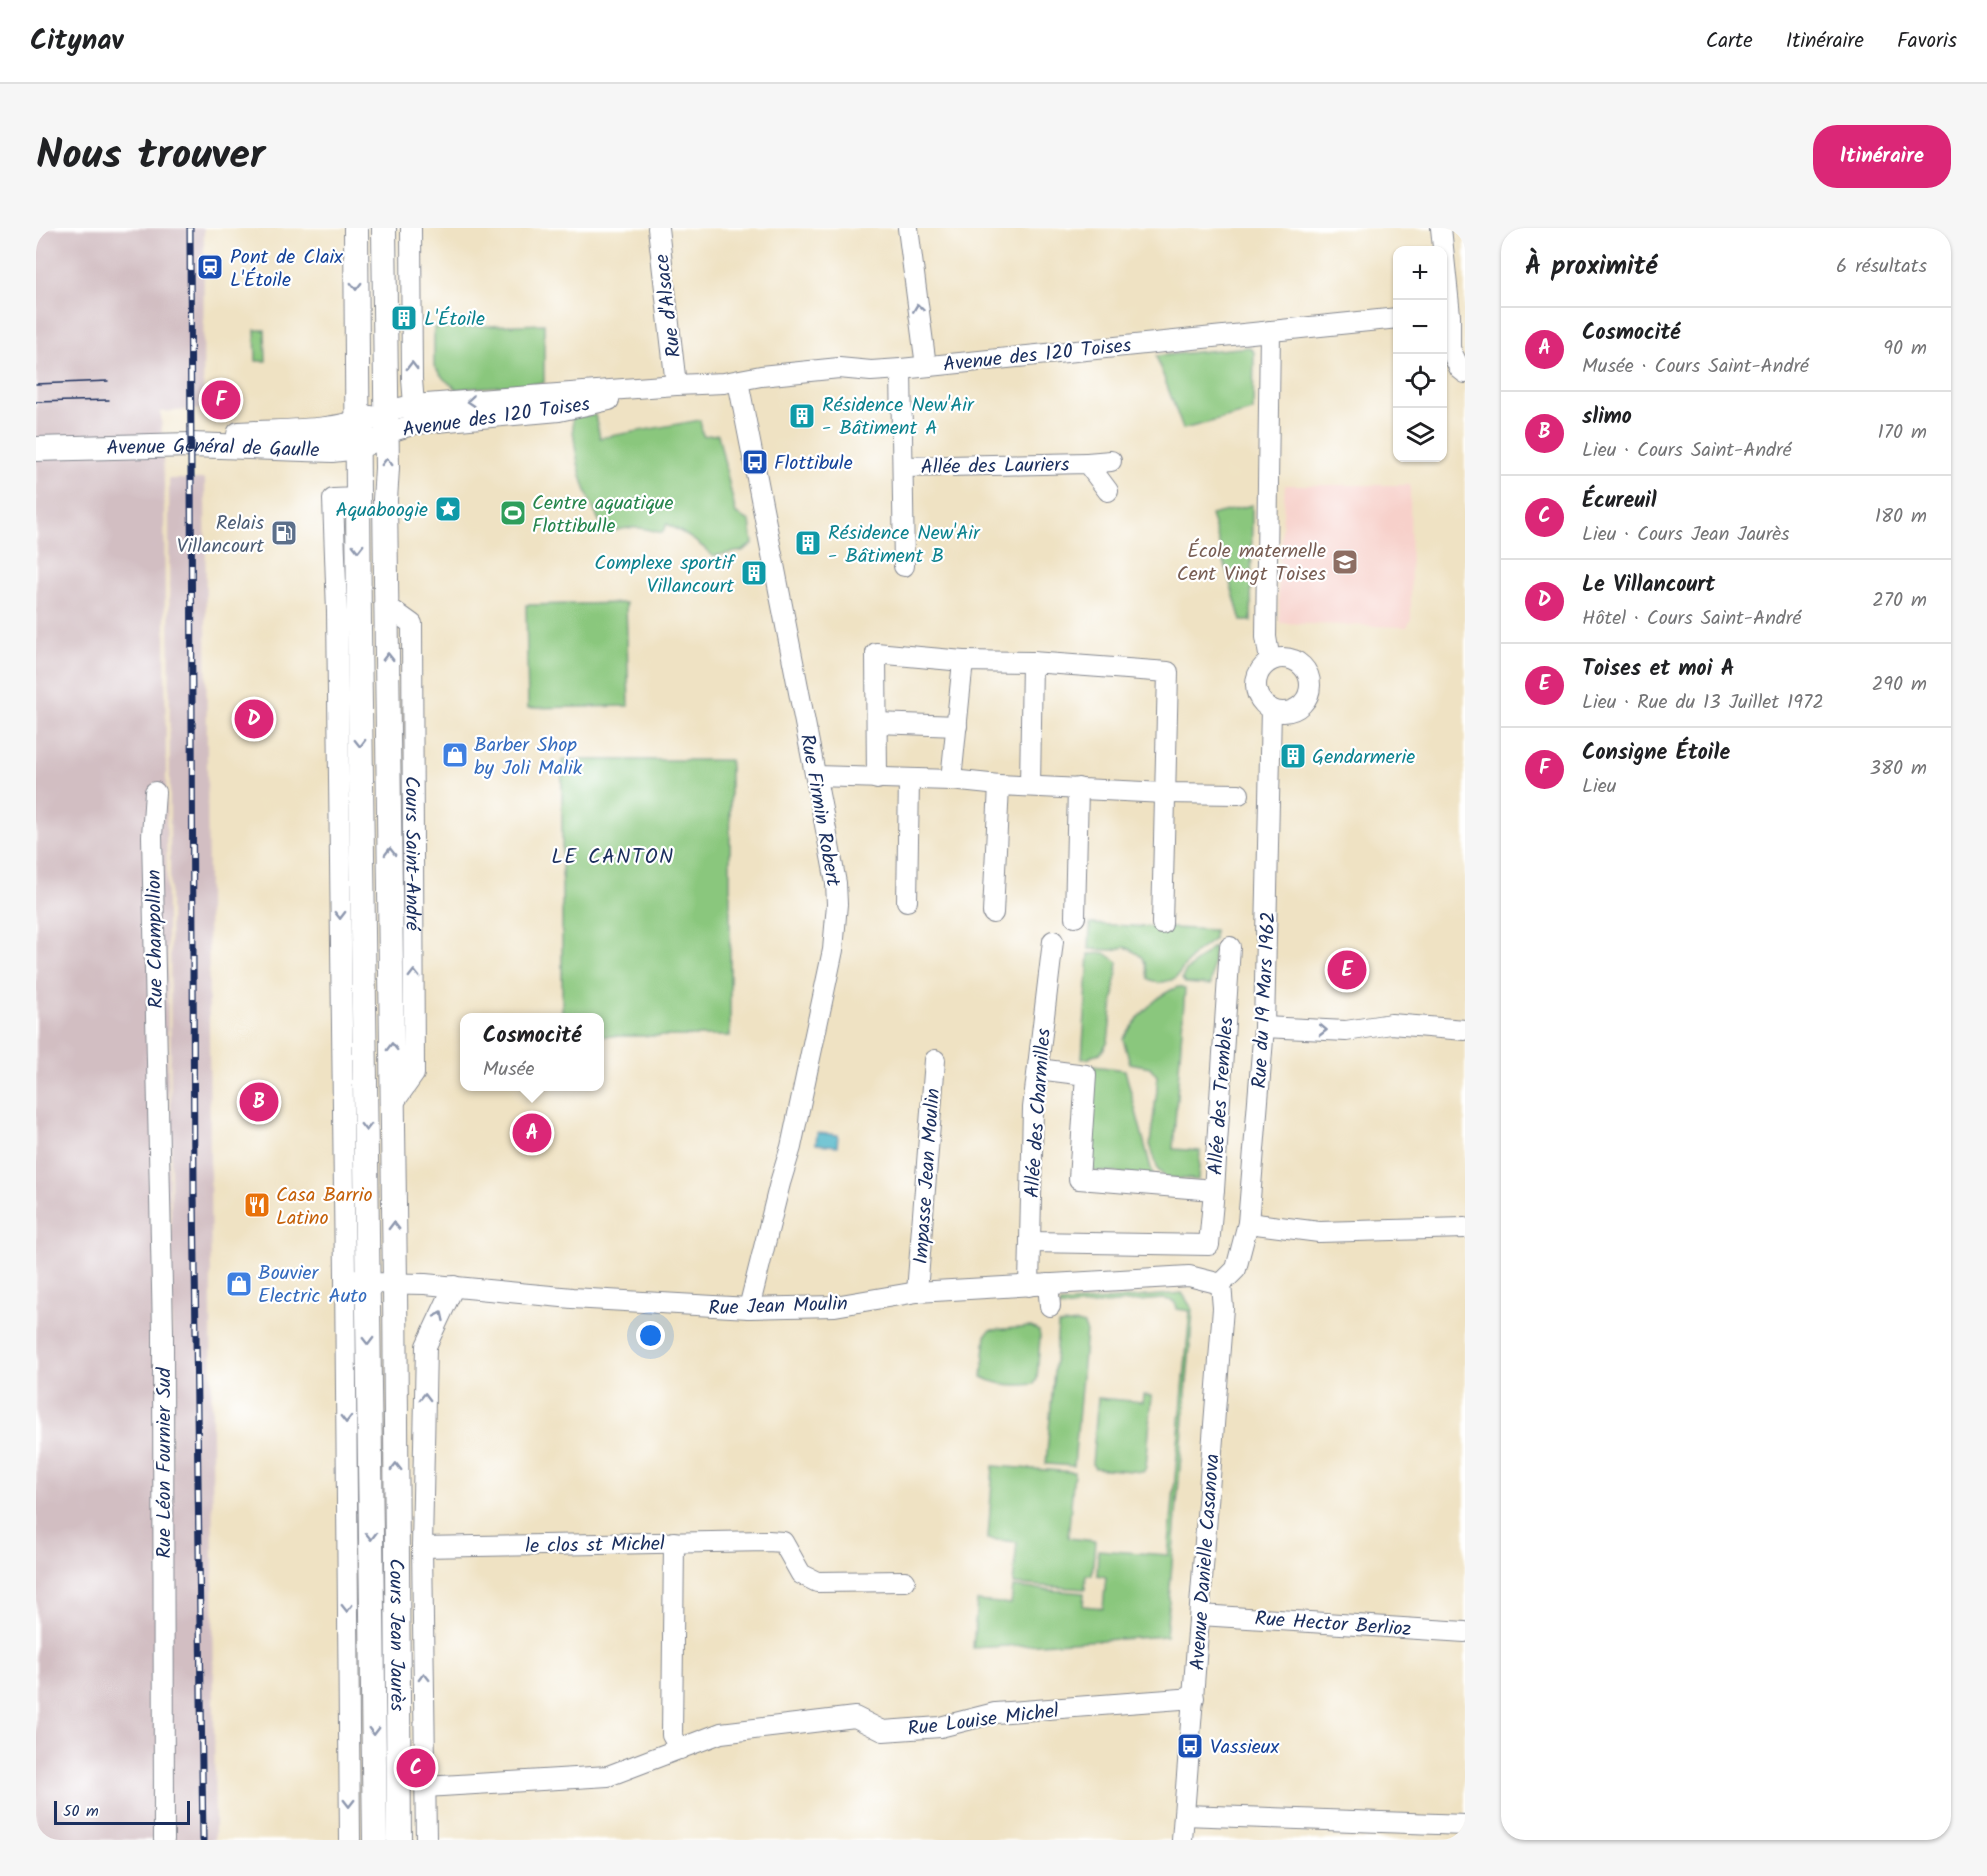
<!DOCTYPE html>
<html lang="fr">
<head>
<meta charset="utf-8">
<style>
  :root { --surface:#fff; --page:#f6f6f6; --text:#202124; --muted:#757577; --line:#e0e0e0; --accent:#db2777 }
  body { margin:0; font-family:Kalam,sans-serif; background:var(--page); color:var(--text) }
  .controls { position:absolute; right:18px; top:18px; display:grid; overflow:hidden; border-radius:12px; box-shadow:0 2px 4px #0004 }
  .controls button { width:54px; height:54px; display:grid; place-items:center; padding:0; border:0; border-bottom:2px solid var(--line); background:var(--surface); color:var(--text); font:30px sans-serif }
  .scale { position:absolute; left:18px; bottom:15px; width:136px; box-sizing:border-box; padding-left:6px; border:3px solid #1b2f5e; border-top:0; font-size:16px; line-height:21px; white-space:nowrap; color:#1b2f5e; -webkit-text-stroke:4px #fff; paint-order:stroke }
  .you { position:absolute; left:615px; top:1108px; width:21px; height:21px; margin:-15px; border:4px solid #fff; border-radius:50%; background:#1a73e8; box-shadow:0 0 0 9px #1a73e833 }
  .badge { display:grid; place-items:center; width:39px; height:39px; border-radius:50%; background:var(--accent); color:#fff; font-size:20px; font-weight:700 }
  .pin { position:absolute; translate:-50% -50%; border:3px solid #fff; box-shadow:0 2px 6px #0006 }
  .popup { position:absolute; left:424px; top:785px; width:144px; height:78px; box-sizing:border-box; display:grid; place-content:center; border-radius:12px; background:var(--surface); filter:drop-shadow(0 2px 4px #0005); font-size:20px; white-space:nowrap; color:var(--muted) }
  .popup b { font-size:22px; color:var(--text) }
  .popup::after { content:''; position:absolute; left:50%; top:100%; margin-left:-12px; border:12px solid transparent; border-top-color:var(--surface) }
  .list { margin:0; padding:0; list-style:none }
  h2 { display:flex; justify-content:space-between; align-items:center; height:78px; margin:0; padding:0 24px; font-size:26px }
  h2 small { font-size:20px; font-weight:400; color:var(--muted) }
  .list li { display:grid; grid-template-columns:39px 1fr auto; gap:18px; align-items:center; box-sizing:border-box; height:84px; padding:0 24px; border-top:2px solid var(--line) }
  .list b { display:block; font-size:22px; white-space:nowrap }
  .list p { margin:0; font-size:20px; white-space:nowrap; color:var(--muted) }
  .list em { font-size:20px; font-style:normal; color:var(--muted) }
  .icon { flex:none; width:33px; height:33px; fill:none; stroke:currentColor; stroke-width:2; stroke-linecap:round; stroke-linejoin:round }
  .map { position:relative; flex:none; width:1429px; height:1612px; overflow:hidden; border-radius:24px }
  header { display:flex; align-items:center; gap:36px; box-sizing:border-box; height:84px; padding:0 30px; background:var(--surface); border-bottom:2px solid var(--line) }
  header strong { font-size:28px }
  nav { display:flex; gap:33px; margin-inline-start:auto; font-size:21px }
  .intro { display:flex; align-items:center; justify-content:space-between; box-sizing:border-box; height:144px; padding:0 36px }
  h1 { margin:0; font-size:42px }
  .button { padding:15px 27px; border-radius:24px; background:var(--accent); color:#fff; font-size:21px; font-weight:700 }
  main { display:flex; gap:36px; padding:0 36px }
  aside { flex:1; background:var(--surface); border-radius:24px; box-shadow:0 2px 4px #0004 }
  .map>svg:first-child { display:block }
</style>
</head>
<body>
<header>
<strong>Citynav</strong>
<nav><a>Carte</a><a>Itinéraire</a><a>Favoris</a></nav>
</header>
<div class="intro"><h1>Nous trouver</h1><a class="button">Itinéraire</a></div>
<main>
<div class="map">
<svg width="1429" height="1612" viewBox="0 0 1429 1612">
  <rect width="100%" height="100%" fill="#fff"/>
  <filter id="ink" filterUnits="userSpaceOnUse"><feTurbulence type="fractalNoise" baseFrequency=".0167" numOctaves="2"/><feDisplacementMap in="SourceGraphic" scale="12" xChannelSelector="R" yChannelSelector="G"/><feConvolveMatrix kernelMatrix="1 2 1 2 8 2 1 2 1" color-interpolation-filters="sRGB"/></filter>
  <filter id="wash" filterUnits="userSpaceOnUse"><feTurbulence type="fractalNoise" baseFrequency=".008" numOctaves="4" result="noise"/><feDisplacementMap in="SourceGraphic" scale="24" xChannelSelector="R" yChannelSelector="G"/><feGaussianBlur stdDeviation="1.35" result="paint"/><feColorMatrix in="noise" values="0 0 0 0 0 0 0 0 0 0 0 0 0 0 0 0 0 1.4 0 .05"/><feComposite in="paint" operator="in"/></filter>
  <g filter="url(#wash)">
    <rect width="100%" height="100%" fill="#efe2c3"/>
    <!-- built -->
    <path fill="#f7d0ca" d="M1249,257H1374L1375,392L1371,399L1244,395L1242,361Z"/>
    <!-- industrial -->
    <path fill="#d2bec2" d="M0,0H168L167,181L125,184L128,254L136,1403L133,251H169L179,1612H0Z"/>
    <!-- green -->
    <g fill="#8ac77d" stroke="#527b6e" stroke-width="1.5">
      <path d="M508,96V155L421,161L408,151L398,138V100Z"/>
      <path d="M219,102H229L230,133H220Z"/>
      <path d="M1213,119L1218,124L1217,183L1147,201L1120,128Z"/>
      <path d="M559,187L564,210L664,192L667,208L682,206L700,286L714,293L717,316L706,323L677,328C663,314 648,305 631,296L626,305C603,298 593,298 570,305C547,266 539,234 536,189Z"/>
      <path d="M1216,277L1215,393H1205L1175,287Z"/>
      <path d="M590,375L593,478L492,480L490,377Z"/>
      <path d="M526,532H694V808H564V790L526,789Z"/>
      <path d="M1054,696L1178,702V711L1158,726L1139,751L1123,755L1112,751C1110,731 1107,727 1089,719L1077,722L1053,721Z"/>
      <path d="M1178,718L1175,757L1149,755L1146,751L1149,744Z"/>
      <path d="M1069,725L1082,734L1072,813L1065,825L1056,827L1054,830L1046,831L1053,726Z"/>
      <path d="M1142,759L1149,761L1137,921L1164,923L1162,952L1129,949L1122,942L1114,916L1121,862V848L1114,839L1094,835L1087,811C1100,791 1119,767 1142,759Z"/>
      <path d="M1057,838L1089,842L1117,948L1058,943L1052,935Z"/>
      <path d="M1146,1065L1157,1082L1130,1408L937,1420L941,1373L975,1376L977,1359L1048,1365L1047,1378L1067,1380L1070,1349L1061,1347L1062,1322L1132,1327L1154,1083L1141,1081C1140,1072 1135,1072 1127,1071L1023,1080L1024,1076Z"/>
      <path d="M1042,1095L1048,1097L1050,1102L1038,1238L1010,1236L1022,1097Z"/>
      <path d="M995,1099L1003,1103L1004,1109L1001,1151L998,1156C981,1158 961,1157 946,1149L950,1106L955,1102Z"/>
      <path d="M1108,1167L1116,1168L1110,1240L1107,1244L1059,1240L1056,1236L1062,1170L1107,1174Z"/>
      <path d="M957,1238L1038,1244L1032,1310L1059,1313L1056,1347H1050L1049,1361L977,1356L981,1314L952,1311Z"/>
    </g>
    <!-- water -->
    <path fill="#47b2c5" stroke="#317092" stroke-width="1.5" d="M781,905L802,907L801,918L780,916Z"/>
  </g>
  <g filter="url(#ink)">
    <g fill="none" stroke-linecap="round" stroke-linejoin="round">
      <!-- minor casing -->
      <g stroke="#858890" stroke-width="22">
        <g id="minor">
          <path d="M375,0L376,151L379,190"/>
          <path d="M622,0L640,157"/>
          <path d="M872,0L890,138"/>
          <path d="M1405,0L1414,87V121L1424,141L1429,145"/>
          <path d="M1234,103L1230,409L1234,433"/>
          <path d="M865,141L868,338"/>
          <path d="M702,153L791,607L800,655L801,676L797,722L755,919L744,955L713,1080"/>
          <path d="M350,183L377,177L640,157L688,155L725,148L803,140L835,143L865,141L1362,90"/>
          <path d="M351,205L379,196L523,183L573,172"/>
          <path d="M1051,235L1075,233"/>
          <path d="M868,239L1051,235L1072,263"/>
          <path id="s1" d="M351,378L376,396L378,846L356,877"/>
          <circle cx="1247" cy="457" r="27"/>
          <path d="M841,495L921,498"/>
          <path d="M780,548L915,552L963,557L1129,565L1203,566"/>
          <path d="M841,551L840,425L927,433"/>
          <path d="M915,552L927,433L996,434"/>
          <path d="M994,558L996,434L1132,444L1126,696"/>
          <path d="M119,564L116,608L127,1104L128,1612"/>
          <path d="M871,673L873,552"/>
          <path d="M957,685L963,557"/>
          <path d="M1039,689L1042,560"/>
          <path d="M1228,799L1310,803L1355,796L1429,802"/>
          <path d="M1002,841L1050,847L1043,951L1178,962"/>
          <path d="M1212,995L1283,1004L1429,1000"/>
          <path d="M994,1014L1173,1017L1178,962L1194,719"/>
          <path d="M317,1051L332,1055L389,1056L536,1070L713,1080L799,1078L881,1064L1153,1048L1185,1056"/>
          <path d="M1012,1056L1014,1078"/>
          <path d="M1185,1056L1200,1041L1212,995L1228,799L1235,481"/>
          <path d="M993,1058L997,880L1017,713"/>
          <path d="M881,1064L899,832"/>
          <path d="M638,1314L636,1507L644,1521"/>
          <path d="M386,1319L732,1313L747,1314L765,1346L781,1354L869,1353"/>
          <path d="M1164,1387L1429,1404"/>
          <path d="M389,1559L572,1548L685,1505L819,1489L847,1503L904,1499L959,1485L1158,1470"/>
          <path d="M1148,1587L1429,1597"/>
          <path d="M314,1612L309,1048L301,384L297,271L322,270"/>
          <path d="M390,1612L386,1319L390,1118L418,1058"/>
          <path d="M1146,1612L1187,1080L1185,1056"/>
        </g>
      </g>
      <!-- major casing -->
      <g stroke="#858890" stroke-width="26">
        <g id="major">
          <path d="M320,0L323,401L339,1612"/>
          <path id="s2" d="M348,0L351,240L349,272L359,1055L363,1612"/>
          <path d="M203,206C242,203 299,206 335,190"/>
          <path id="s3" d="M0,221L155,217L296,222L322,219L335,213"/>
        </g>
      </g>
      <!-- minor -->
      <use href="#minor" stroke="#fff" stroke-width="20"/>
      <!-- major -->
      <use href="#major" stroke="#fff" stroke-width="24"/>
      <!-- tram -->
      <g stroke="#1b2f5e" stroke-width="1.5">
        <path d="M0,156L72,153"/>
        <path d="M0,174L73,172"/>
      </g>
      <!-- rail casing -->
      <g stroke="#1b2f5e" stroke-width="7">
        <path id="rail" d="M154,0L158,965L167,1612"/>
      </g>
      <!-- rail -->
      <use href="#rail" stroke="#fff" stroke-width="4.5" stroke-dasharray="14" stroke-linecap="butt"/>
    </g>
    <!-- one-way arrows -->
    <defs><path id="oneway-chevron" d="M-2-3.5L2.5 0L-2 3.5" fill="none" stroke-width="1.6" stroke-linecap="round" stroke-linejoin="round" transform="scale(1.5)"/></defs>
    <g stroke="#8d97ae">
      <use href="#oneway-chevron" transform="translate(320 58) rotate(90)"/>
      <use href="#oneway-chevron" transform="translate(882 80) rotate(-98)"/>
      <use href="#oneway-chevron" transform="translate(376 138) rotate(-90)"/>
      <use href="#oneway-chevron" transform="translate(435 173) rotate(175)"/>
      <use href="#oneway-chevron" transform="translate(351 234) rotate(-90)"/>
      <use href="#oneway-chevron" transform="translate(322 320) rotate(90)"/>
      <use href="#oneway-chevron" transform="translate(352 429) rotate(-91)"/>
      <use href="#oneway-chevron" transform="translate(324 515) rotate(89)"/>
      <use href="#oneway-chevron" transform="translate(354 624) rotate(-91)"/>
      <use href="#oneway-chevron" transform="translate(304 687) rotate(89)"/>
      <use href="#oneway-chevron" transform="translate(378 746) rotate(-90)"/>
      <use href="#oneway-chevron" transform="translate(1287 802) rotate(1)"/>
      <use href="#oneway-chevron" transform="translate(356 819) rotate(-91)"/>
      <use href="#oneway-chevron" transform="translate(330 899) rotate(89)"/>
      <use href="#oneway-chevron" transform="translate(358 998) rotate(-91)"/>
      <use href="#oneway-chevron" transform="translate(404 1088) rotate(-65)"/>
      <use href="#oneway-chevron" transform="translate(332 1113) rotate(89)"/>
      <use href="#oneway-chevron" transform="translate(389 1169) rotate(-89)"/>
      <use href="#oneway-chevron" transform="translate(310 1191) rotate(89)"/>
      <use href="#oneway-chevron" transform="translate(360 1239) rotate(-91)"/>
      <use href="#oneway-chevron" transform="translate(335 1308) rotate(89)"/>
      <use href="#oneway-chevron" transform="translate(311 1380) rotate(89)"/>
      <use href="#oneway-chevron" transform="translate(388 1449) rotate(-91)"/>
      <use href="#oneway-chevron" transform="translate(338 1503) rotate(89)"/>
      <use href="#oneway-chevron" transform="translate(313 1575) rotate(90)"/>
    </g>
  </g>
  <!-- icons -->
  <defs>
    <g id="station-square" transform="scale(1.35)"><rect x="-9" y="-9" width="18" height="18" rx="4" fill="#1a4fb4" stroke="#fff"/><path d="M-3-6H3Q5-6 5-4V2Q5 4 3 4L4.5 6H3L1.5 4h-3L-3 6H-4.5L-3 4Q-5 4-5 2V-4Q-5-6-3-6ZM-3.5-4v3h7v-3ZM-3.5 1v1.5H-2V1ZM2 1v1.5H3.5V1Z" fill="#fff"/></g>
    <g id="building-square" transform="scale(1.35)"><rect x="-9" y="-9" width="18" height="18" rx="4" fill="#0f9aa8" stroke="#fff"/><path d="M-4-6H4V6H1V3H-1V6H-4ZM-2.5-4.3h1.7v1.8h-1.7ZM.8-4.3h1.7v1.8H.8ZM-2.5-1h1.7V.8h-1.7ZM.8-1h1.7V.8H.8Z" fill="#fff"/></g>
    <g id="bus-square" transform="scale(1.35)"><rect x="-9" y="-9" width="18" height="18" rx="4" fill="#1a4fb4" stroke="#fff"/><path d="M-5-6H5V4H4V6H2V4H-2V6H-4V4H-5ZM-3.5-4V0h7V-4ZM-3.5 1.2v1.5H-2V1.2ZM2 1.2v1.5H3.5V1.2Z" fill="#fff"/></g>
    <g id="sight-square" transform="scale(1.35)"><rect x="-9" y="-9" width="18" height="18" rx="4" fill="#0f9aa8" stroke="#fff"/><path d="M0-6L1.8-2.2L6-1.7L2.9 1.2L3.7 5.4L0 3.3L-3.7 5.4L-2.9 1.2L-6-1.7L-1.8-2.2Z" fill="#fff"/></g>
    <g id="stadium-square" transform="scale(1.35)"><rect x="-9" y="-9" width="18" height="18" rx="4" fill="#2e9e5b" stroke="#fff"/><path d="M0-5a6.5 5 0 1 0 0 10a6.5 5 0 1 0 0-10ZM-3.5-1.8h7v3.6h-7Z" fill="#fff"/></g>
    <g id="fuel-square" transform="scale(1.35)"><rect x="-9" y="-9" width="18" height="18" rx="4" fill="#5c6f8a" stroke="#fff"/><path d="M-5.5-6h7V0h2V4h1.3V-2.5L3-4.5l.8-.8L6-3V5H2.5V1h-1V6h-7ZM-4.2-4.7v3.2H.2V-4.7Z" fill="#fff"/></g>
    <g id="school-square" transform="scale(1.35)"><rect x="-9" y="-9" width="18" height="18" rx="4" fill="#8d6e63" stroke="#fff"/><path d="M0-5L7-2L0 1L-7-2ZM-4 1L0 2.5L4 1V4Q0 6-4 4Z" fill="#fff"/></g>
    <g id="shop-square" transform="scale(1.35)"><rect x="-9" y="-9" width="18" height="18" rx="4" fill="#3f7fe0" stroke="#fff"/><path d="M-5-2.5h2.3a2.7 3.5 0 0 1 5.4 0H5L5.5 6h-11ZM-1.5-2.5h3a1.5 2.3 0 0 0-3 0Z" fill="#fff"/></g>
    <g id="restaurant-square" transform="scale(1.35)"><rect x="-9" y="-9" width="18" height="18" rx="4" fill="#e8710a" stroke="#fff"/><path d="M-5-6h1v4h1v-4h1v4h1v-4h1v5L-1.5 .5V6h-2V.5L-5-1ZM5-6V6H3V1.5H1.5Q1.5-4 5-6Z" fill="#fff"/></g>
  </defs>
  <g fill-rule="evenodd">
    <use href="#station-square" x="174" y="39"/>
    <use href="#building-square" x="368" y="90"/>
    <use href="#building-square" x="766" y="188"/>
    <use href="#bus-square" x="719" y="234"/>
    <use href="#sight-square" x="412" y="281"/>
    <use href="#stadium-square" x="477" y="285"/>
    <use href="#fuel-square" x="248" y="305"/>
    <use href="#building-square" x="772" y="315"/>
    <use href="#school-square" x="1309" y="334"/>
    <use href="#building-square" x="718" y="345"/>
    <use href="#shop-square" x="419" y="527"/>
    <use href="#building-square" x="1257" y="528"/>
    <use href="#restaurant-square" x="221" y="977"/>
    <use href="#shop-square" x="203" y="1056"/>
    <use href="#bus-square" x="1154" y="1518"/>
  </g>
  <g text-anchor="middle" stroke-width="4.5" stroke-linejoin="round" paint-order="stroke">
    <!-- transit labels -->
    <g font-size="20" fill="#164399" stroke="#fff" text-anchor="start">
      <text x="194" y="35">Pont de Claix<tspan x="194" dy="23">L'Étoile</tspan></text>
      <text x="738" y="241">Flottibule</text>
      <text x="1174" y="1525">Vassieux</text>
    </g>
    <!-- street labels -->
    <g font-size="20" fill="#1b2f5e" stroke="#fff">
      <text transform="translate(631 78) rotate(-97)" y="7">Rue d'Alsace</text>
      <text transform="translate(1001 126) rotate(-6)" y="7">Avenue des 120 Toises</text>
      <text transform="translate(460 188) rotate(-8)" y="7">Avenue des 120 Toises</text>
      <text dy="7" stroke="none"><textPath href="#s3" startOffset="177">Avenue Général de Gaulle</textPath></text>
      <text transform="translate(959 237) rotate(-1)" y="7">Allée des Lauriers</text>
      <text transform="translate(785 582) rotate(80)" y="7">Rue Firmin Robert</text>
      <text dy="7" stroke="none"><textPath href="#s1" startOffset="260">Cours Saint-André</textPath></text>
      <text transform="translate(118 711) rotate(-91)" y="7">Rue Champollion</text>
      <text transform="translate(1227 772) rotate(-87)" y="7">Rue du 19 Mars 1962</text>
      <text transform="translate(1184 868) rotate(-86)" y="7">Allée des Trembles</text>
      <text transform="translate(1001 885) rotate(-86)" y="7">Allée des Charmilles</text>
      <text transform="translate(890 948) rotate(-86)" y="7">Impasse Jean Moulin</text>
      <text transform="translate(742 1077) rotate(-2)" y="7">Rue Jean Moulin</text>
      <text transform="translate(127 1235) rotate(-90)" y="7">Rue Léon Fournier Sud</text>
      <text transform="translate(559 1316) rotate(-1)" y="7">le clos st Michel</text>
      <text transform="translate(1168 1334) rotate(-86)" y="7">Avenue Danielle Casanova</text>
      <text transform="translate(1297 1395) rotate(4)" y="7">Rue Hector Berlioz</text>
      <text dy="7" stroke="none"><textPath href="#s2" startOffset="1407">Cours Jean Jaurès</textPath></text>
      <text transform="translate(947 1491) rotate(-7)" y="7">Rue Louise Michel</text>
    </g>
    <!-- culture labels -->
    <g font-size="20" fill="#0d838f" stroke="#fff" text-anchor="start">
      <text x="388" y="97">L'Étoile</text>
      <text x="786" y="183">Résidence New'Air<tspan x="786" dy="23">- Bâtiment A</tspan></text>
      <text x="392" y="288" text-anchor="end">Aquaboogie</text>
      <text x="792" y="311">Résidence New'Air<tspan x="792" dy="23">- Bâtiment B</tspan></text>
      <text x="698" y="341" text-anchor="end">Complexe sportif<tspan x="698" dy="23">Villancourt</tspan></text>
      <text x="1276" y="535">Gendarmerie</text>
    </g>
    <!-- leisure labels -->
    <g font-size="20" fill="#27864d" stroke="#fff" text-anchor="start">
      <text x="496" y="281">Centre aquatique<tspan x="496" dy="23">Flottibulle</tspan></text>
    </g>
    <!-- service labels -->
    <g font-size="20" fill="#4e5e75" stroke="#fff" text-anchor="end">
      <text x="228" y="301">Relais<tspan x="228" dy="23">Villancourt</tspan></text>
    </g>
    <!-- education labels -->
    <g font-size="20" fill="#785e54" stroke="#fff" text-anchor="end">
      <text x="1290" y="329">École maternelle<tspan x="1290" dy="23">Cent Vingt Toises</tspan></text>
    </g>
    <!-- shop labels -->
    <g font-size="20" fill="#366cbe" stroke="#fff" text-anchor="start">
      <text x="438" y="523">Barber Shop<tspan x="438" dy="23">by Joli Malik</tspan></text>
      <text x="222" y="1051">Bouvier<tspan x="222" dy="23">Electric Auto</tspan></text>
    </g>
    <!-- food labels -->
    <g font-size="20" fill="#c56008" stroke="#fff" text-anchor="start">
      <text x="240" y="973">Casa Barrio<tspan x="240" dy="23">Latino</tspan></text>
    </g>
    <!-- neighbourhood labels -->
    <g font-size="21" letter-spacing="1.5" fill="#1b2f5e" stroke="#fff">
      <text x="577" y="635">LE CANTON</text>
    </g>
  </g>
</svg>
<div class="controls">
<button>+</button>
<button>−</button>
<button><svg class="icon" aria-label="locate" viewBox="0 0 24 24"><circle cx="12" cy="12" r="6"/><path d="M12 2v4M12 18v4M2 12h4M18 12h4"/></svg></button>
<button><svg class="icon" aria-label="layers" viewBox="0 0 24 24"><path d="M12 4l9 5-9 5-9-5zM3 14l9 5 9-5"/></svg></button>
</div>
<div class="scale">50 m</div>
<div class="you"></div>
<div class="pin badge" style="left:496px;top:905px">A</div>
<div class="popup"><b>Cosmocité</b>Musée</div>
<div class="pin badge" style="left:223px;top:874px">B</div>
<div class="pin badge" style="left:380px;top:1540px">C</div>
<div class="pin badge" style="left:218px;top:491px">D</div>
<div class="pin badge" style="left:1311px;top:742px">E</div>
<div class="pin badge" style="left:185px;top:172px">F</div>
</div>
<aside>
<h2>À proximité<small>6 résultats</small></h2>
<ul class="list">
<li><span class="badge">A</span><div><b>Cosmocité</b><p>Musée · Cours Saint-André</p></div><em>90 m</em></li>
<li><span class="badge">B</span><div><b>slimo</b><p>Lieu · Cours Saint-André</p></div><em>170 m</em></li>
<li><span class="badge">C</span><div><b>Écureuil</b><p>Lieu · Cours Jean Jaurès</p></div><em>180 m</em></li>
<li><span class="badge">D</span><div><b>Le Villancourt</b><p>Hôtel · Cours Saint-André</p></div><em>270 m</em></li>
<li><span class="badge">E</span><div><b>Toises et moi A</b><p>Lieu · Rue du 13 Juillet 1972</p></div><em>290 m</em></li>
<li><span class="badge">F</span><div><b>Consigne Étoile</b><p>Lieu</p></div><em>380 m</em></li>
</ul>
</aside>
</main>
</body>
</html>
